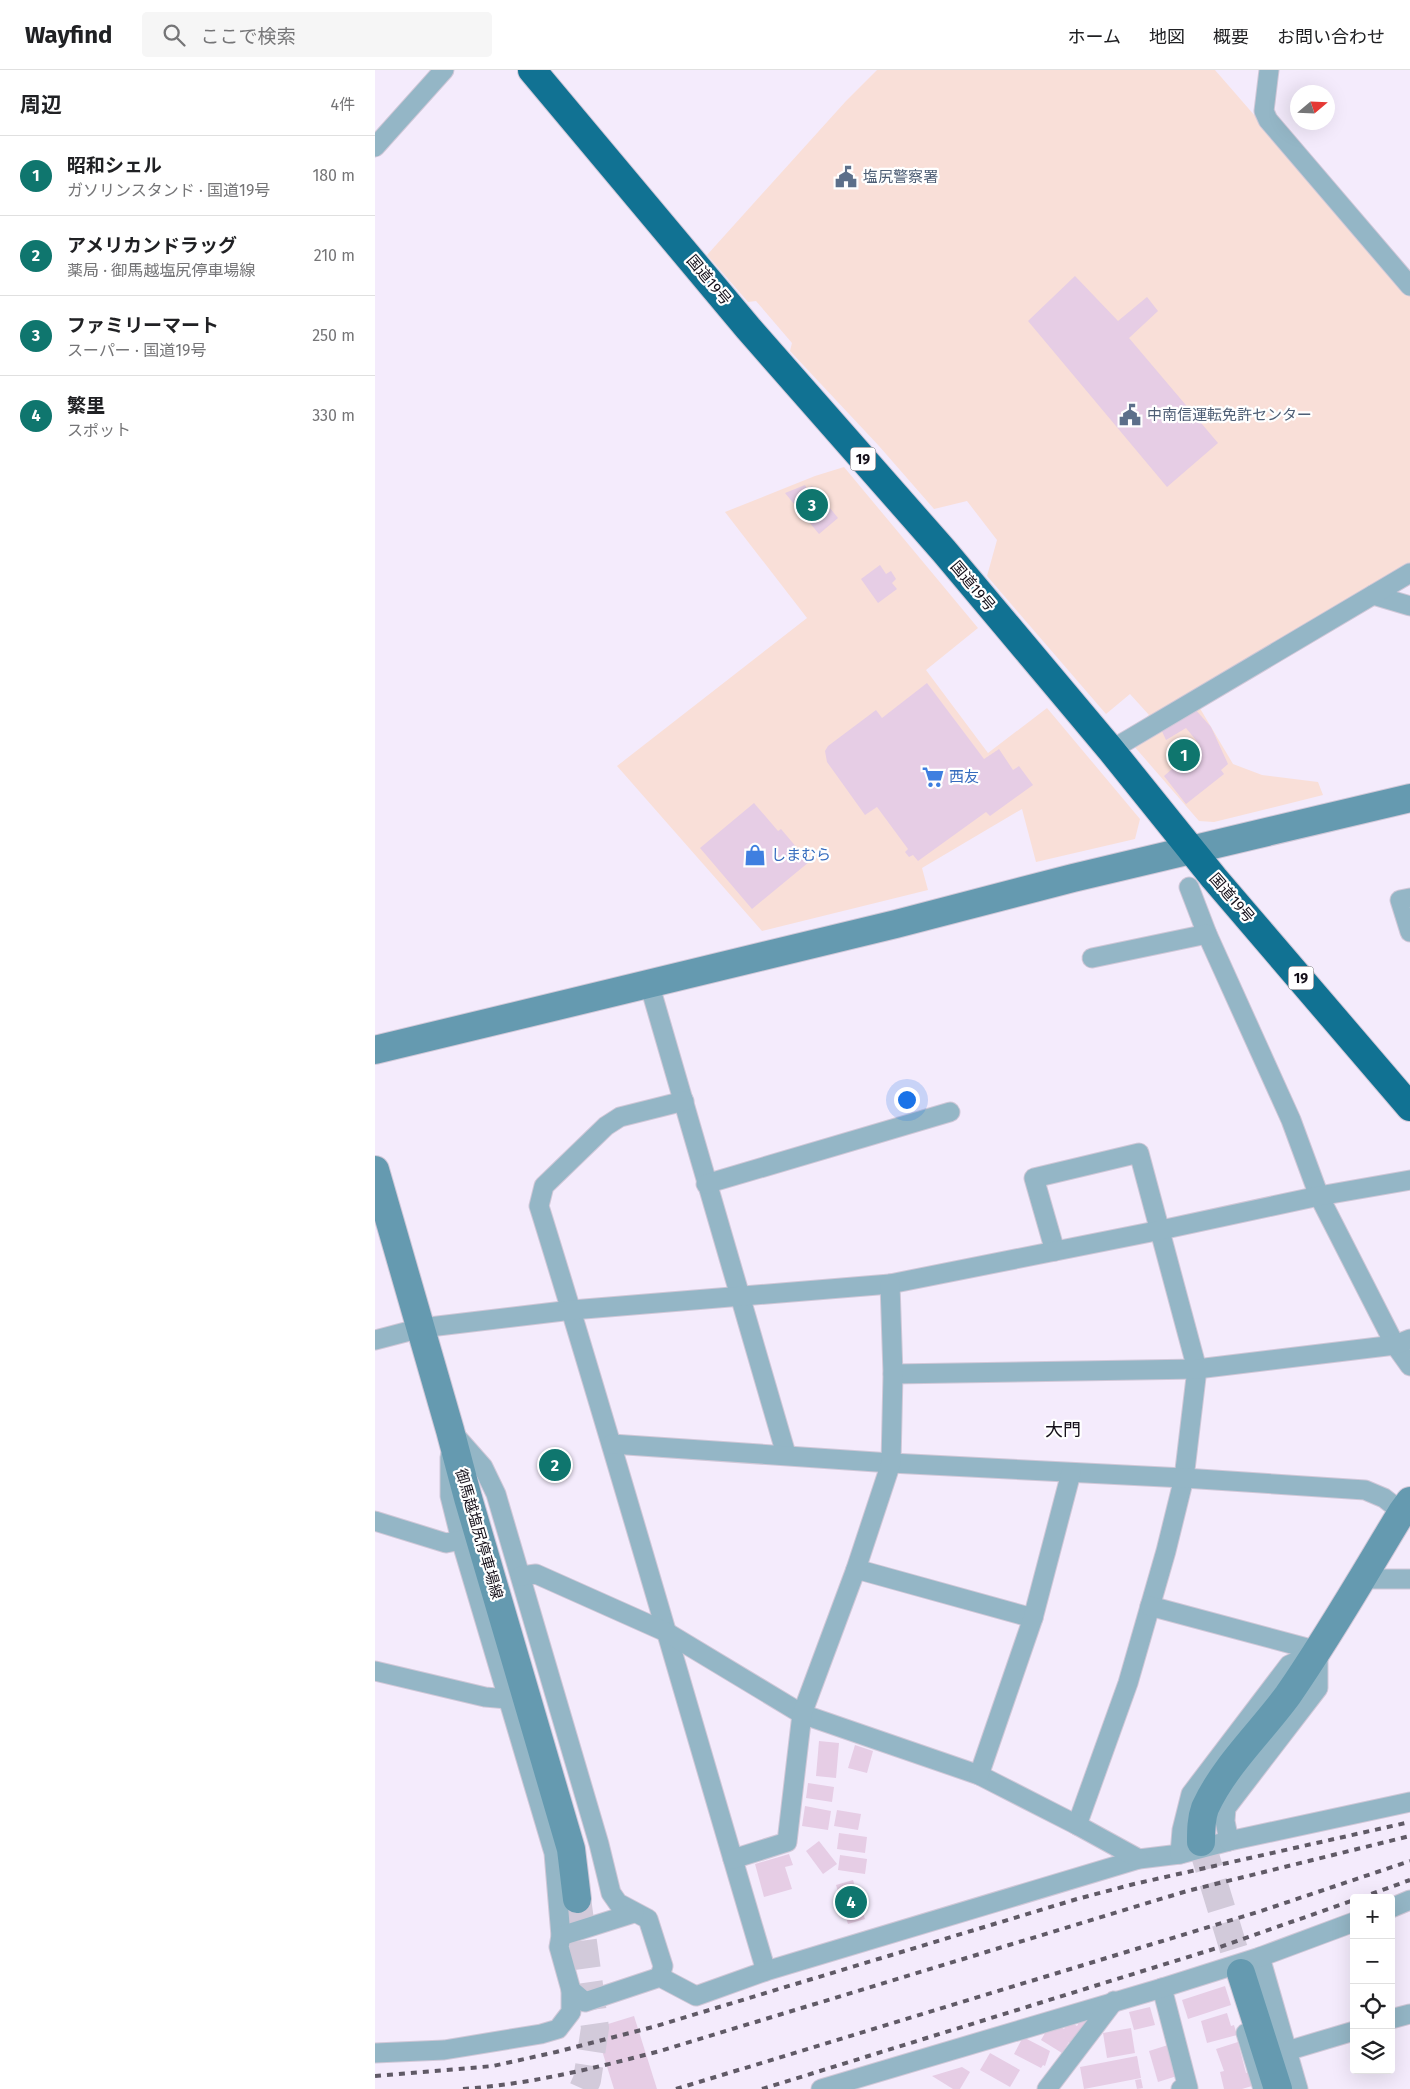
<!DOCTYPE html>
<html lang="ja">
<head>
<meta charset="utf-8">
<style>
  :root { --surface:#fff; --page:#f6f6f6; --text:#202124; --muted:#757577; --line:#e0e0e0; --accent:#0f766e }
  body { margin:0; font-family:"Fira Sans","Noto Sans JP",sans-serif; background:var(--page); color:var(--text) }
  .controls { position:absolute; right:15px; bottom:15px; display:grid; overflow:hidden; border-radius:5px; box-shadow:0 5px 20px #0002 }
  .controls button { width:45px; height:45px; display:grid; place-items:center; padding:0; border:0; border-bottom:1px solid var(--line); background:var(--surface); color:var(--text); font:25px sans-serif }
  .compass { position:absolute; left:915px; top:15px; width:45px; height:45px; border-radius:50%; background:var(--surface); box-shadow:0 5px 20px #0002; rotate:71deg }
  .you { position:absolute; left:531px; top:1029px; width:18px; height:18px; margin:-12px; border:4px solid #fff; border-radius:50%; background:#1a73e8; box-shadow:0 0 0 8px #1a73e833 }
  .badge { display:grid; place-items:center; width:32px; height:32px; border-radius:50%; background:var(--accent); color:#fff; font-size:16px; font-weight:700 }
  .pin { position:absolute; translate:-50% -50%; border:2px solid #fff; box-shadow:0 1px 5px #0006 }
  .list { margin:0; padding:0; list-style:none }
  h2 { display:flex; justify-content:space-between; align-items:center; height:65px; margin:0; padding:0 20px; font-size:21px }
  h2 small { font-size:16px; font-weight:400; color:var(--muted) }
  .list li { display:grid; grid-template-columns:32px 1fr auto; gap:15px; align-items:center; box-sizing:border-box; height:80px; padding:0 20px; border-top:1px solid var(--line) }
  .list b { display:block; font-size:19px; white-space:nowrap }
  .list p { margin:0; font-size:16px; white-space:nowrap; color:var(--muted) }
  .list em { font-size:16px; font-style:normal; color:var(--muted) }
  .icon { flex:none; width:28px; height:28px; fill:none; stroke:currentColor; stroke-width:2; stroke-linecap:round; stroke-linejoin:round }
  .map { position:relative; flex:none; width:1035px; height:2019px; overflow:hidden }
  header { display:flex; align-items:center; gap:30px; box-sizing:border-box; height:70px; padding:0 25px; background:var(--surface); border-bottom:1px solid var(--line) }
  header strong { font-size:24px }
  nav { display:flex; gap:28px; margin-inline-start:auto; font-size:18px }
  .search { width:350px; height:45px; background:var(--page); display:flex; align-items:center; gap:12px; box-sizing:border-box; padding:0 18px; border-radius:5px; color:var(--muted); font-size:19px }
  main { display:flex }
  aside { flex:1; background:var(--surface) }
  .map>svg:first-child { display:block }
</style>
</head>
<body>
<header>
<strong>Wayfind</strong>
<div class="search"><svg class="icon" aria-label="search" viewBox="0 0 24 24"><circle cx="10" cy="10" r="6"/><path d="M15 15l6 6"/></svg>ここで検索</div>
<nav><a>ホーム</a><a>地図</a><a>概要</a><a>お問い合わせ</a></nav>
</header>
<main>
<aside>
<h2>周辺<small>4件</small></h2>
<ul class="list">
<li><span class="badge">1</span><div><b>昭和シェル</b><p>ガソリンスタンド · 国道19号</p></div><em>180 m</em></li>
<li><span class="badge">2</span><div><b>アメリカンドラッグ</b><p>薬局 · 御馬越塩尻停車場線</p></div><em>210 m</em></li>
<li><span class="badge">3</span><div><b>ファミリーマート</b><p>スーパー · 国道19号</p></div><em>250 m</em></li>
<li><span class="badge">4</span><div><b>繁里</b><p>スポット</p></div><em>330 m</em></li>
</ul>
</aside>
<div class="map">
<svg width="1035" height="2019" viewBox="0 0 1035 2019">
  <rect width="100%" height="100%" fill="#f4ebfc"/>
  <!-- commercial -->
  <g fill="#f9dfd8">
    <path d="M502,0H840L1035,224V497L750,666L774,645L755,624L731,644L612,506L622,470L592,431L559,439L504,376L415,281L417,273L381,231L373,232L332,185L471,31Z"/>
    <path d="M469,397L603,558L551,600L613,683L672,638L765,749L760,769L661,792L647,739L547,798L553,820L387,861L242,696L432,548L350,442L440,406Z"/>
    <path d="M823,635L858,694L887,705L943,712L948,725L839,752L824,751L758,675Z"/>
  </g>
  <!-- building -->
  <g fill="#e6cde5">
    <path d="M700,206L743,251L772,227L783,241L754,268L843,373L792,417L653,251Z"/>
    <path d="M430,415L432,419L437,416L463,448L444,464L410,423Z"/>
    <path d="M505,495L511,504L516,501L521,509L517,513L522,519L503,533L486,509Z"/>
    <path d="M552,613L609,689L624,679L638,700L644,696L658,715L615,746L611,742L543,791L538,785L534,787L530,782L533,779L502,737L490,745L452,692L450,681L453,676L501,640L507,648Z"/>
    <path d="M819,638L836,657L853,694L846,700L849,704L811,734L789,706L825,675L811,658L791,670L785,657Z"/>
    <path d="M379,733L403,761L406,759L434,792L377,839L325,778Z"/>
    <path d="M444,1671L464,1673L461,1708L441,1706Z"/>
    <path d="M480,1675L498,1681L492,1703L473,1698Z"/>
    <path d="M433,1713L459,1717L457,1732L431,1728Z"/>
    <path d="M430,1736L456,1741L453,1760L427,1756Z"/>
    <path d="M462,1740L486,1744L483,1760L459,1756Z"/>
    <path d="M464,1763L492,1767L490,1783L462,1779Z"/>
    <path d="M444,1771L462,1794L448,1804L431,1781Z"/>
    <path d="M414,1784L418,1795L410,1797L417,1819L389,1827L380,1794Z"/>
    <path d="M465,1785L492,1789L490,1804L463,1800Z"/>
    <path d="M478,1810L490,1849L473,1854L461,1815Z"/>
    <path d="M850,1916L856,1935L813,1949L807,1930Z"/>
    <path d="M775,1937L780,1955L759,1960L754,1942Z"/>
    <path d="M852,1943L856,1956L859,1955L862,1965L832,1973L826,1951Z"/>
    <path d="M259,1946L282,2019H239L220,1958Z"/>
    <path d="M707,1947L712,1949L697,1974L694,1972L687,1983L666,1970L673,1958L678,1961L682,1955L689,1959L694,1951L702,1956Z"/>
    <path d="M756,1958L760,1983L732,1988L728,1963Z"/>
    <path d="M648,1967L675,1981L670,1996L668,1995L666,1998L639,1984Z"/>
    <path d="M863,1972L871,2003L874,2002L877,2016L867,2019H849L845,2002L849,2001L841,1979Z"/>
    <path d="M793,1975L802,2006L783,2012L774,1981Z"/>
    <path d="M615,1983L645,2000L635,2017L605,2000Z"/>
    <path d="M762,1986L766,2008L709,2019L705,1997Z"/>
    <path d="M587,1997L595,2002L585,2019H578L557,2006Z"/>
    <path d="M766,2009L768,2018L762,2019L760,2010Z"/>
  </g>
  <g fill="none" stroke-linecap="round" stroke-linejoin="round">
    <!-- secondary-tunnel -->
    <g stroke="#d2cada" stroke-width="28" stroke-dasharray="28 14" stroke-linecap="butt">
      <path d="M826,1772L866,1903"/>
      <path d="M202,1829L220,1958L212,2010L208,2019"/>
    </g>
    <!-- street casing -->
    <g stroke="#d0c8d8" stroke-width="21">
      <g id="street">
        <path d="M894,0L889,41L893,50L1035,216"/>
        <path d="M0,77L69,0"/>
        <path d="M998,525L1035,536"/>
        <path d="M736,680L1035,503"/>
        <path d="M814,817L832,864L916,1050L944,1126L1020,1275L1035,1296"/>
        <path d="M1035,828L1025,830L1035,862"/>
        <path d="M717,888L832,864"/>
        <path d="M274,913L411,1384"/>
        <path d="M309,1031L245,1047L231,1056L169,1116L164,1136C243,1390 315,1646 391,1901"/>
        <path d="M331,1114L575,1042"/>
        <path d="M680,1181L659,1108L764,1083L822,1299L809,1408L791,1481L753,1613L702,1755"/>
        <path d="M0,1270L46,1258L197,1240L515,1214L786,1160L944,1126L1035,1110"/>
        <path d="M518,1304L822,1299L1020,1275L1035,1269"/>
        <path d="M78,1363L108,1397L121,1424L224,1774L236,1823L243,1833L273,1849L288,1896L285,1907"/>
        <path d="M237,1374L516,1393L809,1408L990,1420L1009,1428L1027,1442"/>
        <path d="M75,1387V1426L86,1470L179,1783L186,1866L184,1877L196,1920L210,1932L285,1907L321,1926L391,1901L764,1789L805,1784L854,1771L1035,1732"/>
        <path d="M0,1451L71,1473L86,1470"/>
        <path d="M481,1499L658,1548"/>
        <path d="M146,1506L161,1504L291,1562L427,1644L604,1705L702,1755L764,1789"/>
        <path d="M986,1509H1035"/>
        <path d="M775,1536L943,1581"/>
        <path d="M0,1601L110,1627L133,1629"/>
        <path d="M604,1705L658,1548L696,1403"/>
        <path d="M854,1771L850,1751L851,1738L943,1618V1581"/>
        <path d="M805,1784L807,1760L816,1724L914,1595L940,1583"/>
        <path d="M358,1789L412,1772L427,1644L481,1499L516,1393L518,1304L515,1214"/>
        <path d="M1016,1838L1035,1830"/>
        <path d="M186,1866L259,1843"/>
        <path d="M885,1887L923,2019"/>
        <path d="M787,1918L813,2018L806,2019"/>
        <path d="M1016,1949L1035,1944"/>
        <path d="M871,1963L888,2019"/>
        <path d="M912,1981L979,1961"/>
        <path d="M0,1983L69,1980L166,1964L183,1959L196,1942V1920"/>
        <path d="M446,2019L787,1918L885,1887L979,1852"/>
        <path d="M672,2019L739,1931"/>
      </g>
    </g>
    <!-- secondary casing -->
    <g stroke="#d0c8d8" stroke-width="30">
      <g id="secondary">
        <path d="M0,980L521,854L698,808L1035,728"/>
        <path d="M0,1100L75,1360L93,1428L196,1779L202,1829"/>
        <path d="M826,1772C826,1761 826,1749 830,1738C849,1696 886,1662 913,1625C954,1566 990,1503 1027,1442L1035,1431"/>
        <path d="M866,1903L903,2019"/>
      </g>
    </g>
    <!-- highway casing -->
    <g stroke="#d0c8d8" stroke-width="30">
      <path id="highway" d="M157,0L373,258L569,481L736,680L839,808L1035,1037"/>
    </g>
    <!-- street -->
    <use href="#street" stroke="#94b6c6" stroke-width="19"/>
    <!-- secondary -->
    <use href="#secondary" stroke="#659ab0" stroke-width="28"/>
    <!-- highway -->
    <use href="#highway" stroke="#117293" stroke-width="28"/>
    <!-- rail -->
    <g stroke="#605a66" stroke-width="4" stroke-dasharray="6 6" stroke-linecap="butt">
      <path d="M985,1828L1035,1810"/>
      <path d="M0,2006L118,1996L181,1982L278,1957L702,1829L759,1814L1035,1752"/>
      <path d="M88,2019C156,2014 220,1998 285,1981L812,1821L1035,1766"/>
      <path d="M301,2019L886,1841L1035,1791"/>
      <path d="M387,2019L842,1878L979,1830"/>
    </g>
  </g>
  <!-- icons -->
  <defs>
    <g id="civic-bare" transform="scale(1.725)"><path d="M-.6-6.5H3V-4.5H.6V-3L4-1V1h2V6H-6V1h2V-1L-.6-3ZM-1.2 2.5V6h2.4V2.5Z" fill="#5c6f8a" stroke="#fff" stroke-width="2.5" paint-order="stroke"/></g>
    <g id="supermarket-bare" transform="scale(1.725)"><path d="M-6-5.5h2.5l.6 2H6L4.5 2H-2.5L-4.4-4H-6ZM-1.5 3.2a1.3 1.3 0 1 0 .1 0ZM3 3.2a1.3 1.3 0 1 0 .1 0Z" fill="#3f7fe0" stroke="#fff" stroke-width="2.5" paint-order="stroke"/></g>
    <g id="shop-bare" transform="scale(1.725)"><path d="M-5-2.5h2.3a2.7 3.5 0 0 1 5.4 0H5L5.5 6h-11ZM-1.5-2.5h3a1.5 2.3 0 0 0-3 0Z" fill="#3f7fe0" stroke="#fff" stroke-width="2.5" paint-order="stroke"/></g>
  </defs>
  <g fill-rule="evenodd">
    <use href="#civic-bare" x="471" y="107"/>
    <use href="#civic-bare" x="755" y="345"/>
    <use href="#supermarket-bare" x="558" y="707"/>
    <use href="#shop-bare" x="380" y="785"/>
  </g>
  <g text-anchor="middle" stroke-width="4.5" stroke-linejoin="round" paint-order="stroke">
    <!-- shield labels -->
    <g fill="#fff" stroke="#5a575e" stroke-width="1">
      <rect x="475.5" y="377.5" width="25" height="23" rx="4"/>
      <rect x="913.5" y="896.5" width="25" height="23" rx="4"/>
    </g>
    <g font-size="14" font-weight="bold" fill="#140f19">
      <text x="488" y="394">19</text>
      <text x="926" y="913">19</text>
    </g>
    <!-- service labels -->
    <g font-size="15" fill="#4e5e75" stroke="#fff" text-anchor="start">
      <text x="488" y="112">塩尻警察署</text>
      <text x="772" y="350">中南信運転免許センター</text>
    </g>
    <!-- street labels -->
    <g font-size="15" fill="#140f19" stroke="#fff">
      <text transform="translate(334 210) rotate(50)" y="5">国道19号</text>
      <text transform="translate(598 516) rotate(50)" y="5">国道19号</text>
      <text transform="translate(857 828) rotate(49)" y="5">国道19号</text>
      <text transform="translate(104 1464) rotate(74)" y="5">御馬越塩尻停車場線</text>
    </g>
    <!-- shop labels -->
    <g font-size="15" fill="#366cbe" stroke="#fff" text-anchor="start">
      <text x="574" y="712">西友</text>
      <text x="396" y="790">しまむら</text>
    </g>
    <!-- quarter labels -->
    <g font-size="18" fill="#140f19" stroke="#fff">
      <text x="688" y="1366">大門</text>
    </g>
  </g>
</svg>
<div class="controls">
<button>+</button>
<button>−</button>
<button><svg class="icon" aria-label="locate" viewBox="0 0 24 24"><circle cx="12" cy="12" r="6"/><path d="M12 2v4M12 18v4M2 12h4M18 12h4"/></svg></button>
<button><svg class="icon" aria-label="layers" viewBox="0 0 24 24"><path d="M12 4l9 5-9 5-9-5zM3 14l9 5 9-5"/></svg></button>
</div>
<svg class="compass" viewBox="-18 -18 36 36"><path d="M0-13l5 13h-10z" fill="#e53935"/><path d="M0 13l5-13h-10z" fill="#757577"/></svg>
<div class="you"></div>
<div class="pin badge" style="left:809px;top:685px">1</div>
<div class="pin badge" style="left:180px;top:1395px">2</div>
<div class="pin badge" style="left:437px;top:435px">3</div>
<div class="pin badge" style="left:476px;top:1832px">4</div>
</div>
</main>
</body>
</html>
